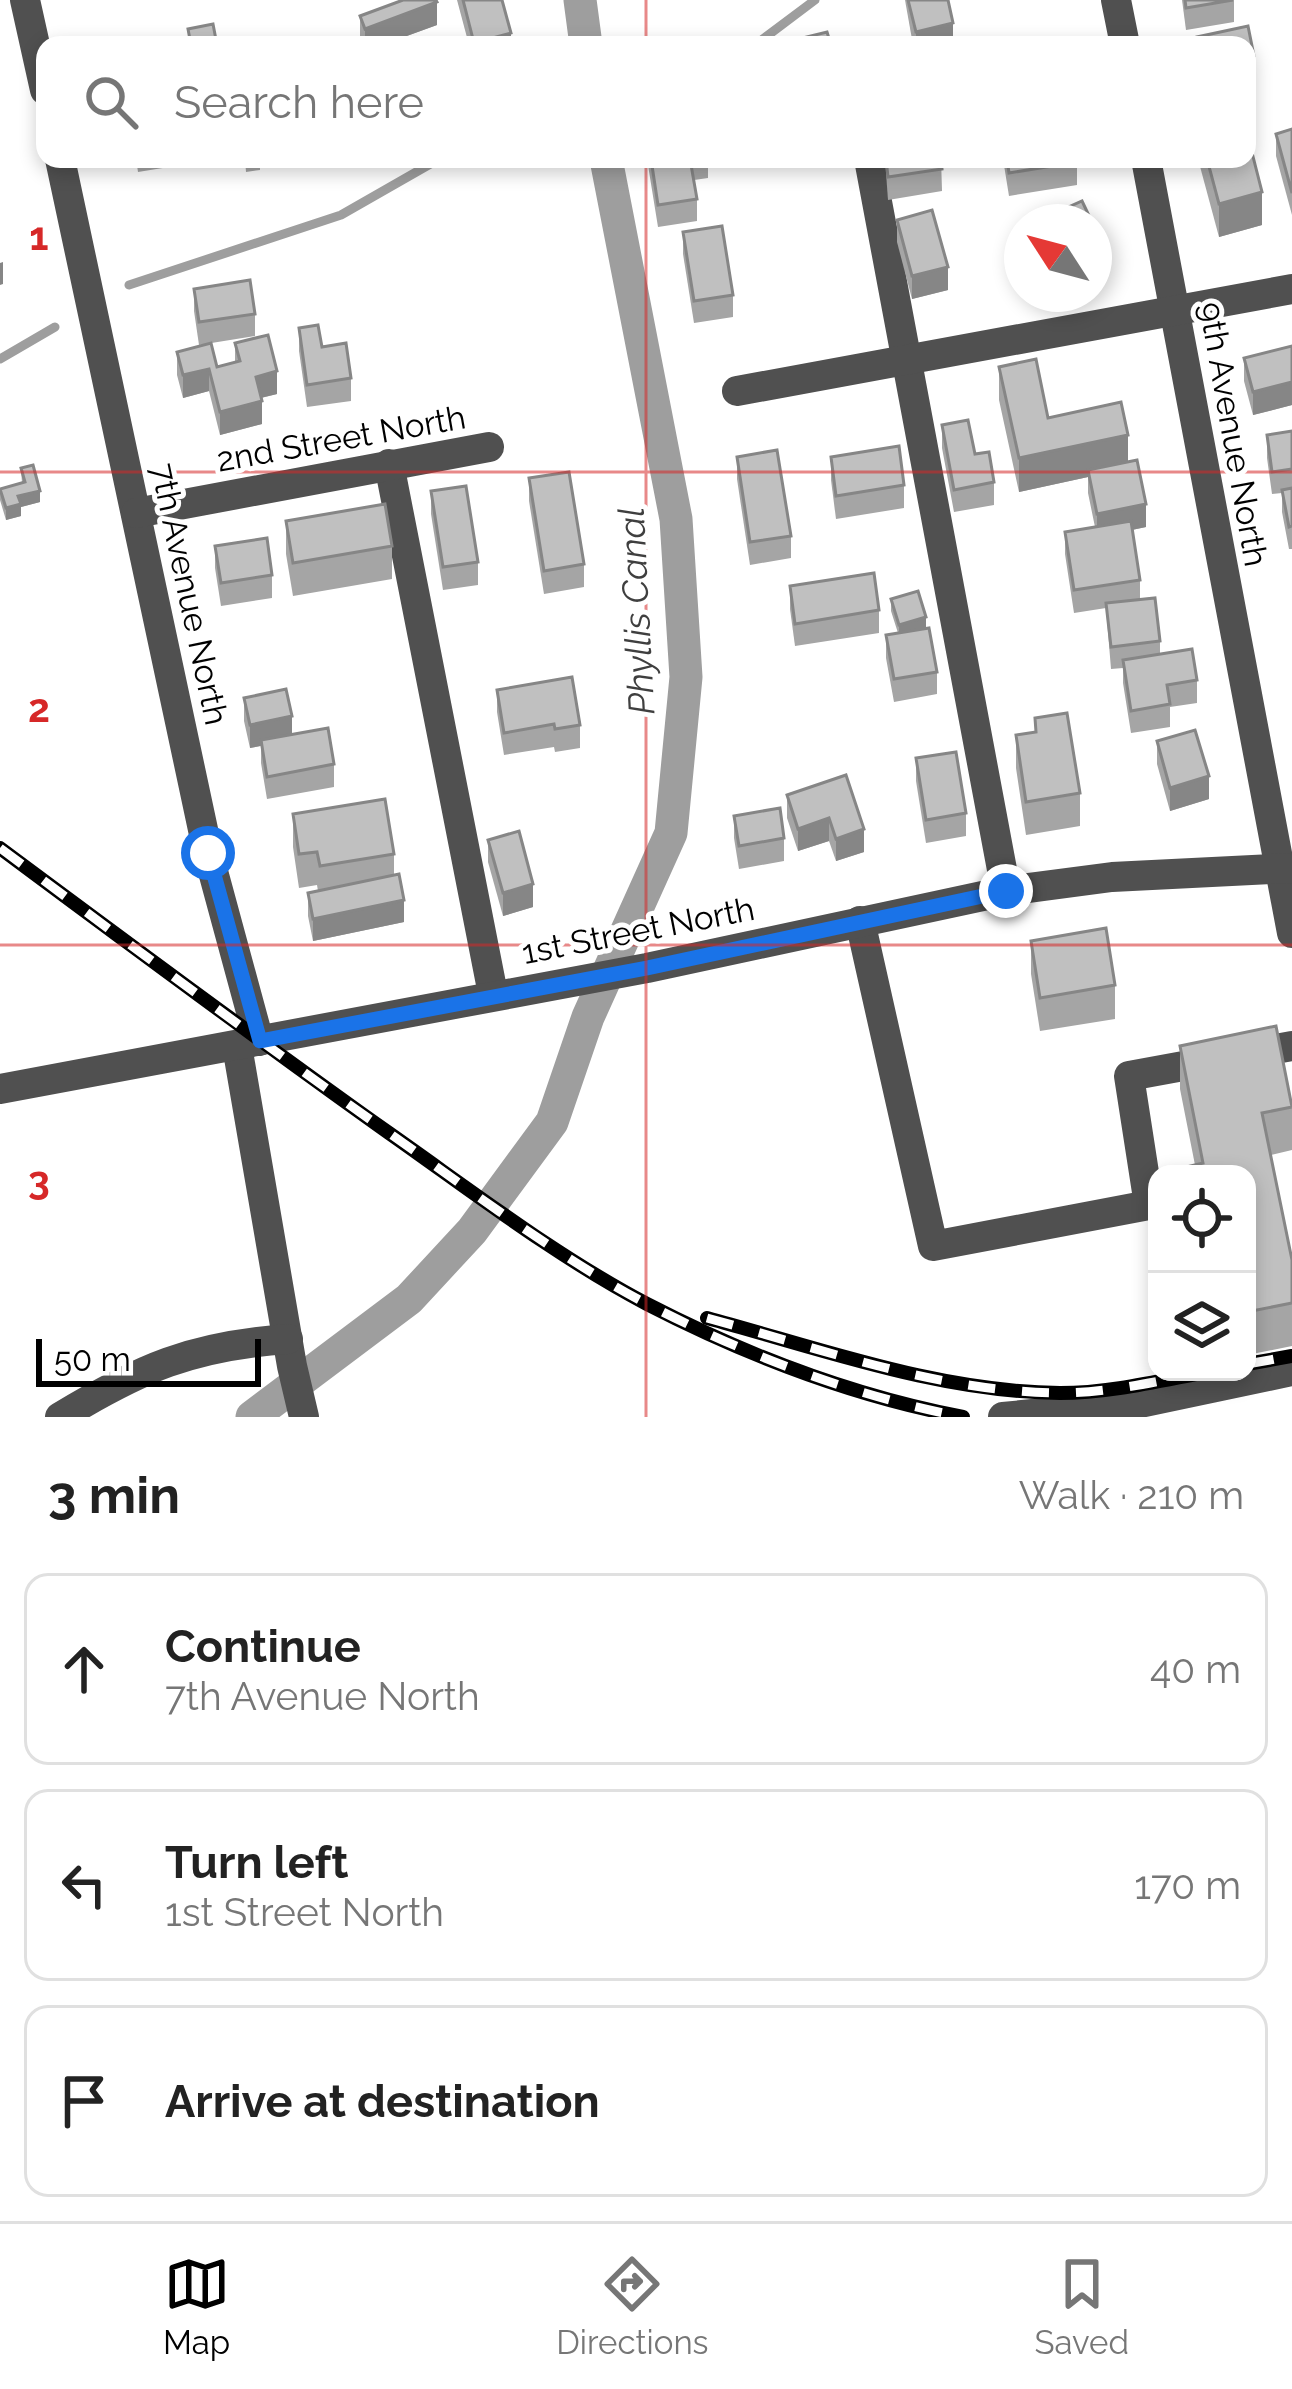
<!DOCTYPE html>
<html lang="en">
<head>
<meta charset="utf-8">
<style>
  :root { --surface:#fff; --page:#f6f6f6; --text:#222; --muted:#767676; --line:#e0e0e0; --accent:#000 }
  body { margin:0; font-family:Raleway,sans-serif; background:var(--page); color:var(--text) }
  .controls { position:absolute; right:36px; bottom:36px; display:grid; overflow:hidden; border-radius:24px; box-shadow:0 6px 18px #0003 }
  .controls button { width:108px; height:108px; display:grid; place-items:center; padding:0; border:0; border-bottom:3px solid var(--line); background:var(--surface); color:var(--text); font:60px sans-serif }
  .compass { position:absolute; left:1004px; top:204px; width:108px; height:108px; border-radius:50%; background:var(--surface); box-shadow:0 6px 18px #0003; rotate:306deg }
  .scale { position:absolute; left:36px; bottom:30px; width:225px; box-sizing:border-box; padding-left:12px; border:6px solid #000; border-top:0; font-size:33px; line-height:42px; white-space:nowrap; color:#000; -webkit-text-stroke:9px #fff; paint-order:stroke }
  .stop { position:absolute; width:36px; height:36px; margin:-27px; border:9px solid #1a73e8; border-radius:50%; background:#fff }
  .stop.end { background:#1a73e8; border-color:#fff; box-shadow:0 3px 12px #0008 }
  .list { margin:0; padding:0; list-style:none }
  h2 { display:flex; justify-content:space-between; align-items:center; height:156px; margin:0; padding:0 48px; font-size:51px }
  h2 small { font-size:39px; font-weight:400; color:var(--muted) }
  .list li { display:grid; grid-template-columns:78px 1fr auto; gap:36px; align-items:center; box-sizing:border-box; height:192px; margin:0 24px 24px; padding:0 24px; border:3px solid var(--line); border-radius:24px }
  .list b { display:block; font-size:45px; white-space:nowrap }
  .list p { margin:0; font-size:39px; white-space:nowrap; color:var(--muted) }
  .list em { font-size:39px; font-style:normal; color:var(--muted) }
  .icon { flex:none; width:66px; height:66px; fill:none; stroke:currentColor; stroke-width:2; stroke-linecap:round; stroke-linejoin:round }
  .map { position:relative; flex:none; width:1292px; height:1417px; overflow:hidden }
  .search { position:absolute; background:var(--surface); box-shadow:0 6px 18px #0003; left:36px; right:36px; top:36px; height:132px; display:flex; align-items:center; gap:30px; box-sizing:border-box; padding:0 42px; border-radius:24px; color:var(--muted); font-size:45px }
  .sheet { height:804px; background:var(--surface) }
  nav { display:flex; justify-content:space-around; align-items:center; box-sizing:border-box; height:168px; border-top:3px solid var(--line); background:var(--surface); font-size:33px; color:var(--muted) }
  nav a { display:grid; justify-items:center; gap:6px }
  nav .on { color:var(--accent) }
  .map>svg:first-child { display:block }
</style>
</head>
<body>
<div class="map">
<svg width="1292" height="1417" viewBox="0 0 1292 1417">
  <rect width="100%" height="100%" fill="#fff"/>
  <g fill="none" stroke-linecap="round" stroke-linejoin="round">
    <!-- stream -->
    <g stroke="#9e9e9e" stroke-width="9">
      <path d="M755,45L815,0"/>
      <path d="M129,285L341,215L439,159"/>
      <path d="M0,359L55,327"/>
    </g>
    <!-- canal -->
    <g stroke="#9e9e9e" stroke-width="33">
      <path d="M580,0L586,45"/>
      <path d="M252,1417L409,1299L472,1231L552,1122L588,1017L671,833L686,677L676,519L606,159"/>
    </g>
    <!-- minor -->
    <g stroke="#505050" stroke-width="30">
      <path d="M25,0L45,90"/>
      <path d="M1116,0L1125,45"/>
      <path d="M60,159L208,853L259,1041"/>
      <path d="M869,159L1006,891"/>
      <path d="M1146,159L1292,933"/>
      <path d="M737,391L1292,289"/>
      <path d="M389,464L493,994"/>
      <path d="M136,513L489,447"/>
      <path d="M860,921L933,1246L1149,1205L1129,1076L1292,1046"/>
      <path d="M237,1046L292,1366L304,1417"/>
      <path d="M0,1089L647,968L1006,891L1112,877L1292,868"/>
      <path d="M60,1417C141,1368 191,1346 288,1339"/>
      <path d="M1003,1417L1140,1403L1292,1371"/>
    </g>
    <!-- rail casing -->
    <g stroke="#000" stroke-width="14">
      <g id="rail">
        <path d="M0,848C129,944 258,1040 389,1133C473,1192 556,1256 647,1304C746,1355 853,1396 963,1417"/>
        <path d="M707,1318C822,1349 939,1392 1060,1393C1109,1393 1158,1381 1206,1372"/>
        <path d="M1247,1364L1292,1356"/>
      </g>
    </g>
    <!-- rail -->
    <use href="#rail" stroke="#fff" stroke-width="9" stroke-dasharray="27" stroke-linecap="butt"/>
  </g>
  <!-- wall -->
  <g fill="#a5a5a5">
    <path d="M457,0H502L511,45H469Z"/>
    <path d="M905,0H948L953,45H913Z"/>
    <path d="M1182,0H1234V22L1186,30Z"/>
    <path d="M360,16L437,25L382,45H363L360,38Z"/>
    <path d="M1292,129V215L1276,156V134Z"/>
    <path d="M136,159H175V166L138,172Z"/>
    <path d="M245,159H260V170L246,172Z"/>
    <path d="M647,159H708V178L694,180L697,199V221L658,227Z"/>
    <path d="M885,159H941L942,191L888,200Z"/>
    <path d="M1003,159H1077V185L1009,196Z"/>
    <path d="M1198,159H1247L1262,225L1219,237Z"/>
    <path d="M897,220L948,290L912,299L897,242Z"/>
    <path d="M683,232L733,295V317L694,323L683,254Z"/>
    <path d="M194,289L255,314V336L199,345L194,311Z"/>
    <path d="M299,328L322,347L351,378V401L307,407L299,351Z"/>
    <path d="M235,343L277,394L261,398L262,424L220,435L209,391L183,398L177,375V352L217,367L235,362Z"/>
    <path d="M1292,346V405L1253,415L1244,381V358Z"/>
    <path d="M999,367L1048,418L1128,462L1146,527L1132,530L1140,580V599L1160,641V654L1197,680V703L1170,707V727L1131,733L1123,683V668L1111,669L1106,608L1074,613L1065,554V532L1095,527L1088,493V477L1019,492L999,400Z"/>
    <path d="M942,425L975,454L994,482V505L954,512L942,448Z"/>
    <path d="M1292,431V549H1289L1282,512V493L1272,494L1267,458V435Z"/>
    <path d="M737,457L791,536V558L750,565L737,479Z"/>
    <path d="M831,457L904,485V508L836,519L831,480Z"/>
    <path d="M21,468L40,502L21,507V516L6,520L0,500V489L22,483Z"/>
    <path d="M529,478L584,564V587L544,594L529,501Z"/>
    <path d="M431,491L478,562V585L443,590L431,514Z"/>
    <path d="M286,521L392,546V579L293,596L286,554Z"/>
    <path d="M215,546L272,575V598L221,606L215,568Z"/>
    <path d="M790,586L879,610V633L795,646L790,609Z"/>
    <path d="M891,599L926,628L937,672V694L894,702L886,658V635L898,633L891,611Z"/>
    <path d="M497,690L580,725V748L555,752L554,747L504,755L497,712Z"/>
    <path d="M244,698L334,764V787L267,799L261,763V746L250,748L244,721Z"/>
    <path d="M1035,718L1080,793V826L1026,835L1016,768V735L1035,732Z"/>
    <path d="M1157,741L1209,799L1170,811L1157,764Z"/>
    <path d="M916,758L966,813V836L926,843L916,781Z"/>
    <path d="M846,775L864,852L836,861L829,841L798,851L787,818V795Z"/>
    <path d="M293,814L394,854V875L404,922L313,941L308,916V893L318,891L317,885L299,888L293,847Z"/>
    <path d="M734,816L784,838V861L739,869L734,838Z"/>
    <path d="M488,840L533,907L503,916L488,862Z"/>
    <path d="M1031,941L1115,985V1019L1040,1031L1031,974Z"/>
    <path d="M1180,1046L1292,1103V1150L1271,1155L1292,1260V1346L1247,1355V1174H1186V1167L1195,1165L1180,1089Z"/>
  </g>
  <!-- shaded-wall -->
  <g fill="#868686">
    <path d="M437,2V25L382,45H365V29Z"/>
    <path d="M953,23V45H916V32Z"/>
    <path d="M511,33V45H474V43Z"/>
    <path d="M1254,56V79L1247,80V58Z"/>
    <path d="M1262,192V225L1219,237V204Z"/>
    <path d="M3,262V284L0,285V263Z"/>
    <path d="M948,267V290L912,299V276Z"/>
    <path d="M209,369V391L183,398V375Z"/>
    <path d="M277,371V394L256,399V377Z"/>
    <path d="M1292,382V405L1253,415V392Z"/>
    <path d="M262,401V424L220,435V412Z"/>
    <path d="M1128,435V468L1088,470V477L1019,492V458Z"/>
    <path d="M40,491V502L21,507V516L6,520V508L18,496Z"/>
    <path d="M1146,504V527L1097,537V514Z"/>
    <path d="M926,617V628L899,637V625Z"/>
    <path d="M292,716V739L250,748V725Z"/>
    <path d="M1209,776V799L1170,811V788Z"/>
    <path d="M829,818V841L798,851V829Z"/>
    <path d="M864,829V852L836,861V839Z"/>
    <path d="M533,884V907L503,916V893Z"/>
    <path d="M404,900V922L313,941V919Z"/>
  </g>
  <!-- building -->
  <g fill="#c0c0c0" stroke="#868686" stroke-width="3">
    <path d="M403,0H436L437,2L365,29L360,16Z"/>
    <path d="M463,0H502L511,33L474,43Z"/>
    <path d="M908,0H948L953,23L916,32Z"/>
    <path d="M1185,0H1233L1186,8Z"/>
    <path d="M213,24L217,45H191L188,29Z"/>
    <path d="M1248,26L1254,56L1247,58V45H1199L1197,37Z"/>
    <path d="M827,32L831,45H774Z"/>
    <path d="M1292,129V193L1276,134Z"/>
    <path d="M1247,133L1262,192L1219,204L1207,159H1247Z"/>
    <path d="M651,159H690L697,199L658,205Z"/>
    <path d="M886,159H941L942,169L888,177Z"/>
    <path d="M1007,159H1077V162L1009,173Z"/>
    <path d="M1082,201L1092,222H1035Z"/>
    <path d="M932,210L948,267L912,276L897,220Z"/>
    <path d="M722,226L733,295L694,301L683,232Z"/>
    <path d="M250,280L255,314L199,322L194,289Z"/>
    <path d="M318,325L322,347L346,343L351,378L307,385L299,328Z"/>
    <path d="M268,335L277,371L256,377L262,401L220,412L209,369L183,375L177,352L211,343L217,367L240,361L235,343Z"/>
    <path d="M1292,346V382L1253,392L1244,358Z"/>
    <path d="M1036,359L1048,418L1121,402L1128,435L1019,458L999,367Z"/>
    <path d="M968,420L975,454L989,452L994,482L954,490L942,425Z"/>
    <path d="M1292,431V469L1272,472L1267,435Z"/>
    <path d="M899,446L904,485L836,496L831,457Z"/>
    <path d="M777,450L791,536L750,542L737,457Z"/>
    <path d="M1137,460L1146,504L1097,514L1088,470Z"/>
    <path d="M33,465L40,491L18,496L21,504L6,508L0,489L25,482L21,468Z"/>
    <path d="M569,472L584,564L544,571L529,478Z"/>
    <path d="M466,486L478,562L443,567L431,491Z"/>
    <path d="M1292,488V526L1289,527L1282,490Z"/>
    <path d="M385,504L392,546L293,563L286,521Z"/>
    <path d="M1131,521L1140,580L1074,590L1065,532Z"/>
    <path d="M267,538L272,575L221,583L215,546Z"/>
    <path d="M874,573L879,610L795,624L790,586Z"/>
    <path d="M918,591L926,617L899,625L891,599Z"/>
    <path d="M1155,598L1160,641L1111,647L1106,603Z"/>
    <path d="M929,628L937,672L894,679L886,635Z"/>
    <path d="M1192,649L1197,680L1167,685L1170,704L1131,711L1123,660Z"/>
    <path d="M572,677L580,725L555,729L554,724L504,733L497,690Z"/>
    <path d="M286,689L292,716L250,725L244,698Z"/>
    <path d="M1067,713L1080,793L1026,802L1016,735L1036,732L1035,718Z"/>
    <path d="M328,728L334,764L267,777L261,740Z"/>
    <path d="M1195,730L1209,776L1170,788L1157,741Z"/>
    <path d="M956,752L966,813L926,820L916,758Z"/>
    <path d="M846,775L864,829L836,839L829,818L798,829L787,795Z"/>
    <path d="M385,799L394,854L320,866L317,852L299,854L293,814Z"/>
    <path d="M780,808L784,838L739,846L734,816Z"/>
    <path d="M519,831L533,884L503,893L488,840Z"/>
    <path d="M399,874L404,900L313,919L308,893Z"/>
    <path d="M1106,928L1115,985L1040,998L1031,941Z"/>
    <path d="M1276,1026L1292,1107L1262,1113L1292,1260V1303L1247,1312V1174H1188L1186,1167L1203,1163L1180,1046Z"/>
  </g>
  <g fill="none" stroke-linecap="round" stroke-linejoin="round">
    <!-- route -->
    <path stroke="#1a73e8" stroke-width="15" d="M208,853L260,1041L647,968L1006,891"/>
  </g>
  <!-- grid -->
  <path fill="none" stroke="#d62828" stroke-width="3" stroke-opacity="0.55" d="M646,0V45M646,159V1417M0,472H1292M0,945H1292"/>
  <g text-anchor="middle" stroke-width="10" stroke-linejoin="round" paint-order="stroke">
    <!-- street labels -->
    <g font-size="33" fill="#000" stroke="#fff">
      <text transform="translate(1234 434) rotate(80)" y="12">9th Avenue North</text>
      <text transform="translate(341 438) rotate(-10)" y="12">2nd Street North</text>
      <text transform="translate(190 594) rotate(78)" y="12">7th Avenue North</text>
      <text transform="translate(638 930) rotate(-11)" y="12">1st Street North</text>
    </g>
    <!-- water labels -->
    <g font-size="36" font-style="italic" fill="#3f3f3f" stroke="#fff">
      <text transform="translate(636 611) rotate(-93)" y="13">Phyllis Canal</text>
    </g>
  </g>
  <g font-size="39" text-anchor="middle" font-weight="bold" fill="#d62828" stroke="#fff" stroke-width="10" stroke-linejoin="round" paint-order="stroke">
    <text x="39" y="250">1</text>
    <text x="39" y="722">2</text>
    <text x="39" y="1194">3</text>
  </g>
</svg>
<div class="controls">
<button><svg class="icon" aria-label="locate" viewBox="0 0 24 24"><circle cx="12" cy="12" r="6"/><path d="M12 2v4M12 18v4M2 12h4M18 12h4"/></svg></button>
<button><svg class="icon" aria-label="layers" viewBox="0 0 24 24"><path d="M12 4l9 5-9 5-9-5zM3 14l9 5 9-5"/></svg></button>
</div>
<svg class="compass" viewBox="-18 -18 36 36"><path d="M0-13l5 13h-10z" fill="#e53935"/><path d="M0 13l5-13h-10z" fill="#767676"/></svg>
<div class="scale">50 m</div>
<div class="stop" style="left:208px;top:853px"></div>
<div class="stop end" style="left:1006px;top:891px"></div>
<div class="search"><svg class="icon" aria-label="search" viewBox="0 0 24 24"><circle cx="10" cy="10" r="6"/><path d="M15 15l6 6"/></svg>Search here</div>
</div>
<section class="sheet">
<h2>3 min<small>Walk · 210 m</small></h2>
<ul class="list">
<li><svg class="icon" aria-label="ahead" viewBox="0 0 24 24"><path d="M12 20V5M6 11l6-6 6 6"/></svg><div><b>Continue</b><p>7th Avenue North</p></div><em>40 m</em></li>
<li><svg class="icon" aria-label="left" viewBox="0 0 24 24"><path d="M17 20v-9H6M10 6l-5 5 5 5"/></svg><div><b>Turn left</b><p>1st Street North</p></div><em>170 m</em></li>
<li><svg class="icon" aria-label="arrive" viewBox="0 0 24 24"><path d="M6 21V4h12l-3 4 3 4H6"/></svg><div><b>Arrive at destination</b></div></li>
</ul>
</section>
<nav>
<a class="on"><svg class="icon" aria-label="map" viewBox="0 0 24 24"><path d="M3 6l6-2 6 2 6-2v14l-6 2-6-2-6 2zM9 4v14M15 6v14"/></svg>Map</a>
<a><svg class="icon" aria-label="directions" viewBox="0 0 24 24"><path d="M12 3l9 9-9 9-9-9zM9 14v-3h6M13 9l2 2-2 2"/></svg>Directions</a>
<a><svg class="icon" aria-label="saved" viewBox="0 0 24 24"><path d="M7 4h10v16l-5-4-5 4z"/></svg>Saved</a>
</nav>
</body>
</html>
